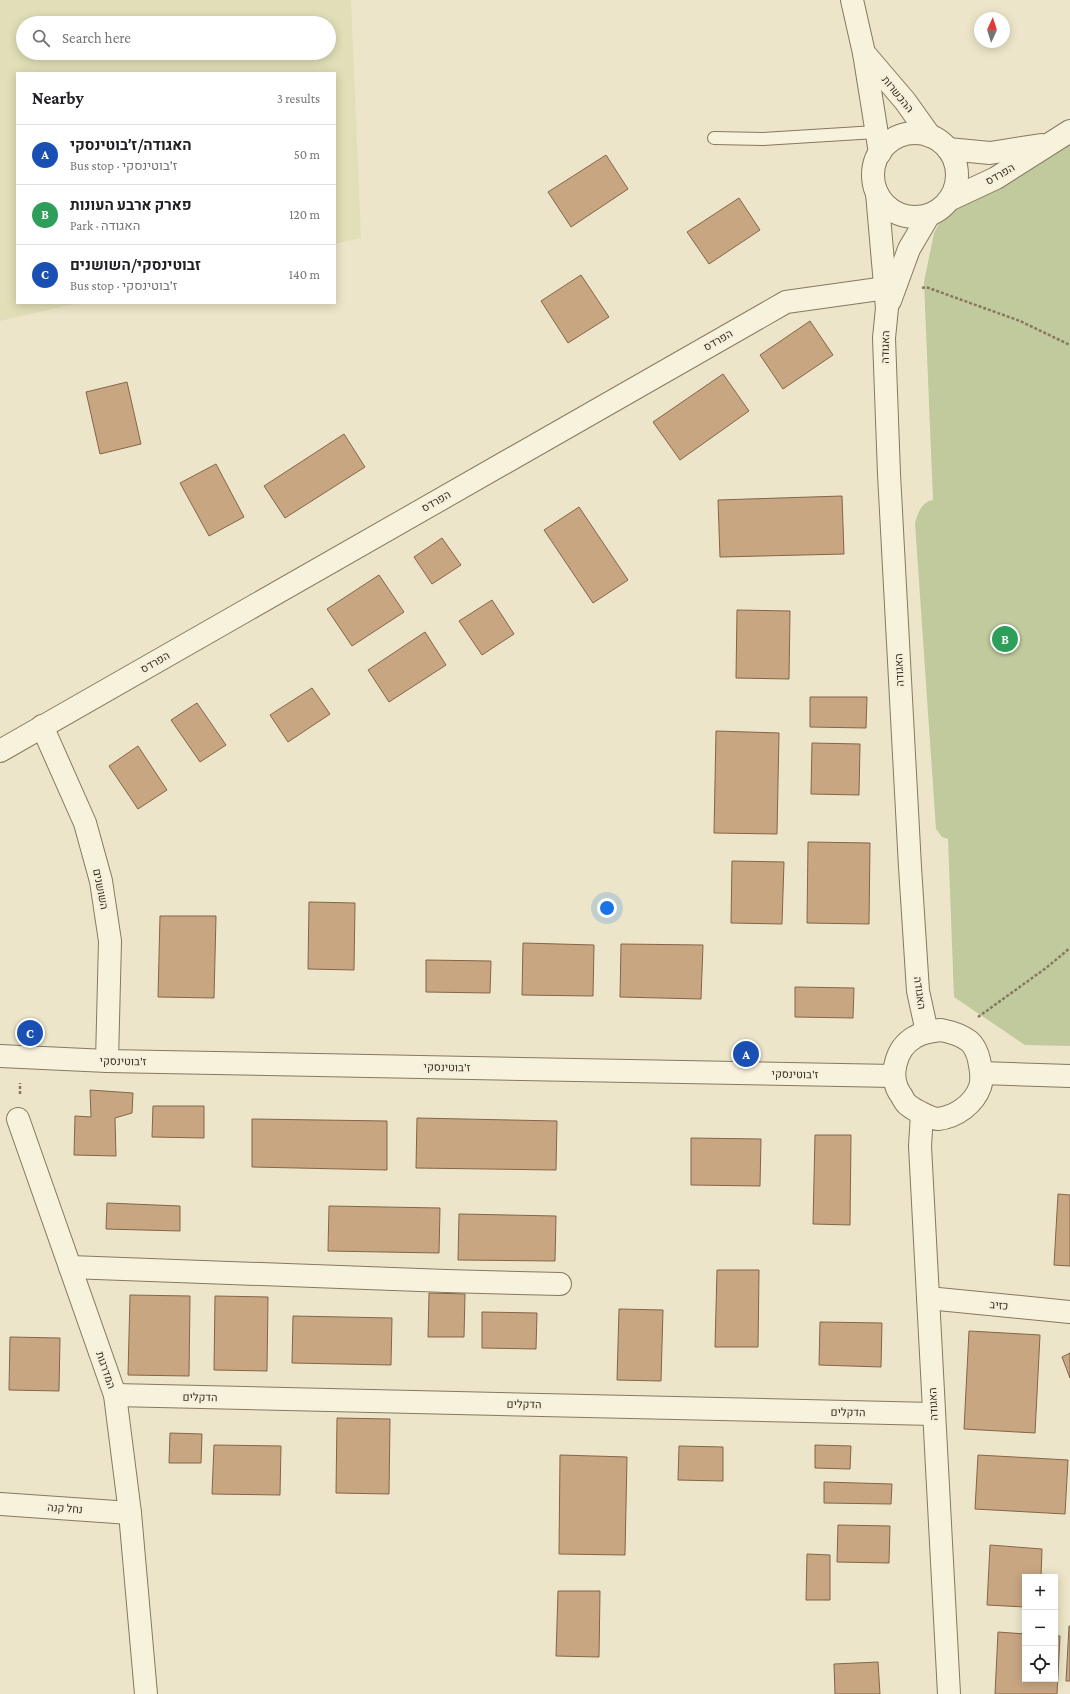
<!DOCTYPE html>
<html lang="en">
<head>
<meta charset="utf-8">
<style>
  :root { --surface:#fff; --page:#f2f2f2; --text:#202124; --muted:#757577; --line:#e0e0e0; --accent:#933c33 }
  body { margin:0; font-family:"Crimson Pro",Heebo,serif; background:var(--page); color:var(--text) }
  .controls { position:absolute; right:12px; bottom:12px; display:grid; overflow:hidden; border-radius:0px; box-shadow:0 2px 10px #0003 }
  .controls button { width:36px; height:36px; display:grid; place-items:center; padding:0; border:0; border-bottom:1px solid var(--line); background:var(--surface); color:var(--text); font:20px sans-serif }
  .compass { position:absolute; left:974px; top:12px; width:36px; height:36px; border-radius:50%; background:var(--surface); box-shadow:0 2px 10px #0003; rotate:4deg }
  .you { position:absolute; left:607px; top:908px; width:14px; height:14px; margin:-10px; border:3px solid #fff; border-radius:50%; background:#1a73e8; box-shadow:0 0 0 6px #1a73e833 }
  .badge { display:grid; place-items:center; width:26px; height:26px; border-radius:50%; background:var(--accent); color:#fff; font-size:13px; font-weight:700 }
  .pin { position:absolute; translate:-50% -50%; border:2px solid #fff; box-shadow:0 1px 4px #0006 }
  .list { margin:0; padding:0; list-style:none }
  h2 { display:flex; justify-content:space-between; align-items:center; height:52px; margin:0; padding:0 16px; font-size:17px }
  h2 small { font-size:13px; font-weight:400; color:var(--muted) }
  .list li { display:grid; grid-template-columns:26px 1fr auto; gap:12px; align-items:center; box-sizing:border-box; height:60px; padding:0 16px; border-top:1px solid var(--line) }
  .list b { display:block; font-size:15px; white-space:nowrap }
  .list p { margin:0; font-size:13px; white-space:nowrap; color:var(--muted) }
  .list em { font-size:13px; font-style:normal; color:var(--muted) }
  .icon { flex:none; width:22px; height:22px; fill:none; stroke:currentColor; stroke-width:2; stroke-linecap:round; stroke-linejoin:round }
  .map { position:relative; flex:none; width:1070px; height:1694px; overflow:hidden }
  .search { position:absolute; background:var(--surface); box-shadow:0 2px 10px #0003; left:16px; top:16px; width:320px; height:44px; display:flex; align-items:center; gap:10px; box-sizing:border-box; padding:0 14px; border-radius:22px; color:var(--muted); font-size:15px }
  .panel { position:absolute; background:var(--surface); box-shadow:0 2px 10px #0003; left:16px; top:72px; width:320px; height:232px; border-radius:0px }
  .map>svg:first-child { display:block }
</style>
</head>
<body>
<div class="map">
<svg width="1070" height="1694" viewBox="0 0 1070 1694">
  <rect width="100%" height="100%" fill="#ece5c9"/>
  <!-- farmland -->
  <path fill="#e1dfb7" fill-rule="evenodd" d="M0,0H351L361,238L335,244V73H17V303H78L0,321ZM23,23H329V53H23Z"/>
  <!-- green -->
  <path fill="#c0ca9d" d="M1070,138V1046L1025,1045L954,997L948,839L942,837L936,829L915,523C918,512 922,502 933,500L924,282L934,233L944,214L974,193Z"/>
  <!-- building -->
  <g fill="#c8a682" stroke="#856546">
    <path d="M606,155L628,189L571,227L548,192Z"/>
    <path d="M739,198L760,230L709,264L687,232Z"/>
    <path d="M581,275L609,317L568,343L541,301Z"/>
    <path d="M810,321L833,355L783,389L760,355Z"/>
    <path d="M723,374L749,411L680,460L653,422Z"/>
    <path d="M127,382L141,444L100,454L86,392Z"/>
    <path d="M344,434L365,467L285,518L264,486Z"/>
    <path d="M216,464L244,517L209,536L180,483Z"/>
    <path d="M842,496L844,554L720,557L718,500Z"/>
    <path d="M579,507L628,580L593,603L544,530Z"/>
    <path d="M442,538L461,565L432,584L414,557Z"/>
    <path d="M379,575L404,612L352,646L327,609Z"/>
    <path d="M492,600L514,634L482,655L459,621Z"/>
    <path d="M737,610L790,611L789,679L736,678Z"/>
    <path d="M425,632L446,665L389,702L368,670Z"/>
    <path d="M312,688L330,714L288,742L270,715Z"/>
    <path d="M810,697H867L866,728L810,727Z"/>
    <path d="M197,703L226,745L200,762L171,720Z"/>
    <path d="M716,731L779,733L777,834L714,833Z"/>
    <path d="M812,743L860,744L859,795L811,794Z"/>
    <path d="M138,746L167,790L138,809L109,766Z"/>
    <path d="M808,842L870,843L869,924L807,923Z"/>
    <path d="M732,861L784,862L782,924L731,923Z"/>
    <path d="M309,902L355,903L354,970L308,969Z"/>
    <path d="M160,916H216L214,998L158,997Z"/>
    <path d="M523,943L594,945L593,996L522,995Z"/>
    <path d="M621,944L703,945L701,999L620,997Z"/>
    <path d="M426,960L491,961L490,993L426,992Z"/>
    <path d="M795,987L854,988L853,1018L795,1017Z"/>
    <path d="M90,1090L133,1093L132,1113L115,1118L116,1156L74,1155L75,1116L91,1117Z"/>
    <path d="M153,1106H204V1138L152,1137Z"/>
    <path d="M417,1118L557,1121L556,1170L416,1168Z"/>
    <path d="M252,1119L387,1121V1170L252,1167Z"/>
    <path d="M815,1135H851L850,1225L813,1224Z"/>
    <path d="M691,1138L761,1139L760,1186L691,1185Z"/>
    <path d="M1058,1194L1070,1195V1266L1054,1265Z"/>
    <path d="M107,1203L180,1206V1231L106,1229Z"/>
    <path d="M329,1206L440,1208L439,1253L328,1251Z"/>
    <path d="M459,1214L556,1216L555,1261L458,1260Z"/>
    <path d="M717,1270H759L758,1347H715Z"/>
    <path d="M429,1293L465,1294L464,1337H428Z"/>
    <path d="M130,1295L190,1296L189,1376L128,1375Z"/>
    <path d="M215,1296L268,1297L267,1371L214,1370Z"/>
    <path d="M619,1309L663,1310L661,1381L617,1380Z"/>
    <path d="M482,1312L537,1313L536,1349L482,1348Z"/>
    <path d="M293,1316L392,1318L391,1365L292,1363Z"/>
    <path d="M820,1322L882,1323L881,1367L819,1365Z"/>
    <path d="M969,1331L1040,1335L1035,1433L964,1429Z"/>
    <path d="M10,1337L60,1338L59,1391L9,1390Z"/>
    <path d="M1070,1353V1378L1062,1357Z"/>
    <path d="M337,1418L390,1419L389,1494L336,1493Z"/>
    <path d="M170,1433L202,1434L201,1463H169Z"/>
    <path d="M214,1445L281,1446L280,1495L212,1494Z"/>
    <path d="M815,1445L851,1446L850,1469L815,1468Z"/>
    <path d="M679,1446L723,1447V1481L678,1480Z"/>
    <path d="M560,1455L627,1457L625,1555L559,1554Z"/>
    <path d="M978,1455L1068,1460L1065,1514L975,1509Z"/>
    <path d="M824,1482L892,1484L891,1504L824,1503Z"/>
    <path d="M838,1525L890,1526L889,1563L837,1562Z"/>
    <path d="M990,1545L1042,1549L1041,1577H1025V1607L987,1605Z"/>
    <path d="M807,1554L830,1555V1600H806Z"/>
    <path d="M558,1591H600L599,1657L556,1656Z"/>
    <path d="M1069,1626H1070V1681H1066Z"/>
    <path d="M998,1632L1025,1634V1679H1055V1636H1060L1057,1694H995Z"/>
    <path d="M878,1662L880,1694H835L834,1664Z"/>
  </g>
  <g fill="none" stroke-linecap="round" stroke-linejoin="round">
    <!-- service casing -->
    <g stroke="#87785f" stroke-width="14">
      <path id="service" d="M714,138L763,139L876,132"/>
    </g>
    <!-- minor casing -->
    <g stroke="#87785f" stroke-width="24">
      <g id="minor">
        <path d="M42,726L85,823L101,881L110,941L107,1061"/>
        <path d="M0,751L786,302L886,288"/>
        <path d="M922,1114L920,1146L949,1694"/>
        <path d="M18,1119L115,1395L130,1513L146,1694"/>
        <path d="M70,1267L446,1281L560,1284"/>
        <path d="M928,1298L1070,1312"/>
        <path d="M115,1395L933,1414"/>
        <path d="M0,1504L130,1513"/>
      </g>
    </g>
    <!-- tertiary casing -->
    <g stroke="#87785f" stroke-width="24">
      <g id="tertiary">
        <path d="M852,0L864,53L880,153"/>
        <path d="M864,53L905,101L930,136"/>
        <circle cx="915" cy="175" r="42"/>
        <path d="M948,149L990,153L1041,145"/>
        <path d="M877,193L887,308L884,338L889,474L910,867L918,991L927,1032"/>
        <path d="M949,200L996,178L1070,131"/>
        <path d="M890,301L909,249L929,215"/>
        <path d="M941,1030C951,1032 961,1035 969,1041C974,1045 978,1054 979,1060C981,1069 983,1078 980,1087C974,1104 956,1117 938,1119C932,1119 914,1110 908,1105C905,1103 903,1098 901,1095C888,1078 895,1048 915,1037C923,1032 931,1031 941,1030Z"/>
        <path d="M0,1056L107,1061L894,1076"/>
        <path d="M982,1073L1070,1076"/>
      </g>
    </g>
    <!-- path -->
    <g stroke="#87785f" stroke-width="2.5" stroke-dasharray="3 2" stroke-linecap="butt">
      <path d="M922,288L926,287L1020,321L1070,345"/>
      <path d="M978,1017L1046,968L1070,948"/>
      <path d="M20,1094V1083"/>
    </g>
    <!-- service -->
    <use href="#service" stroke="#f7f2dc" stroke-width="12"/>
    <!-- minor -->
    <use href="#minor" stroke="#f7f2dc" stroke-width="22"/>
    <!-- tertiary -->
    <use href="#tertiary" stroke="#f7f2dc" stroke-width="22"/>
  </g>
  <g text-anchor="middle" stroke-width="4" stroke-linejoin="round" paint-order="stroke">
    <!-- street labels -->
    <g font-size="11" fill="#392f21" stroke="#f4efd8">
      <text transform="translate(898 94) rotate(51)" y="4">ההכשרות</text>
      <text transform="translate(1000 174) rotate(-30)" y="4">הפרדס</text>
      <text transform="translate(718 340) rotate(-30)" y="4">הפרדס</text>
      <text transform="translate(885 347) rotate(-89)" y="4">האגודה</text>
      <text transform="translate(436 501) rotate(-30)" y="4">הפרדס</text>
      <text transform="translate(155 662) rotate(-30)" y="4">הפרדס</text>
      <text transform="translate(899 670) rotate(-93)" y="4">האגודה</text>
      <text transform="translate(101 889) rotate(79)" y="4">השושנים</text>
      <text transform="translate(920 993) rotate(82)" y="4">האגודה</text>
      <text transform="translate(123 1061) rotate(1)" y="4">ז'בוטינסקי</text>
      <text transform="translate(447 1067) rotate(1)" y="4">ז'בוטינסקי</text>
      <text transform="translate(795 1074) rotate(1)" y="4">ז'בוטינסקי</text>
      <text transform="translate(999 1305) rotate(6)" y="4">כזיב</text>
      <text transform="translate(106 1370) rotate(71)" y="4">המדרגות</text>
      <text transform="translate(200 1397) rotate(1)" y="4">הדקלים</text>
      <text transform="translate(524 1404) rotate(1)" y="4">הדקלים</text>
      <text transform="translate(933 1404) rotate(-93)" y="4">האגודה</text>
      <text transform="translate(848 1412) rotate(1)" y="4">הדקלים</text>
      <text transform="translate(65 1508) rotate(4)" y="4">נחל קנה</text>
    </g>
  </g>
</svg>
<div class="controls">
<button>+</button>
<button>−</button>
<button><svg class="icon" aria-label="locate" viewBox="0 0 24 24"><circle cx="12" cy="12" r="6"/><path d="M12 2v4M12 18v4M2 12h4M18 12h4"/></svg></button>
</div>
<svg class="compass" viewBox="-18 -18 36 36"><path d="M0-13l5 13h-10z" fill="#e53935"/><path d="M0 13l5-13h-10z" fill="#757577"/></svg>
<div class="you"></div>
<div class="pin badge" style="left:746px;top:1054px;background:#1a4fb4">A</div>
<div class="pin badge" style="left:1005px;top:639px;background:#2e9e5b">B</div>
<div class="pin badge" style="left:30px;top:1033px;background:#1a4fb4">C</div>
<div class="search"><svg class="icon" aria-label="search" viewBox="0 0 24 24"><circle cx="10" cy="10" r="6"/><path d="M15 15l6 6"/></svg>Search here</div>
<section class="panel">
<h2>Nearby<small>3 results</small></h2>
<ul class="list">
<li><span class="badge" style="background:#1a4fb4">A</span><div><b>האגודה/ז׳בוטינסקי</b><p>Bus stop · ז'בוטינסקי</p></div><em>50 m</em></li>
<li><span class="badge" style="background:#2e9e5b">B</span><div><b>פארק ארבע העונות</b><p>Park · האגודה</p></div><em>120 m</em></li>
<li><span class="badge" style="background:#1a4fb4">C</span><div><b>זבוטינסקי/השושנים</b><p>Bus stop · ז'בוטינסקי</p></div><em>140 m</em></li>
</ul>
</section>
</div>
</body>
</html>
